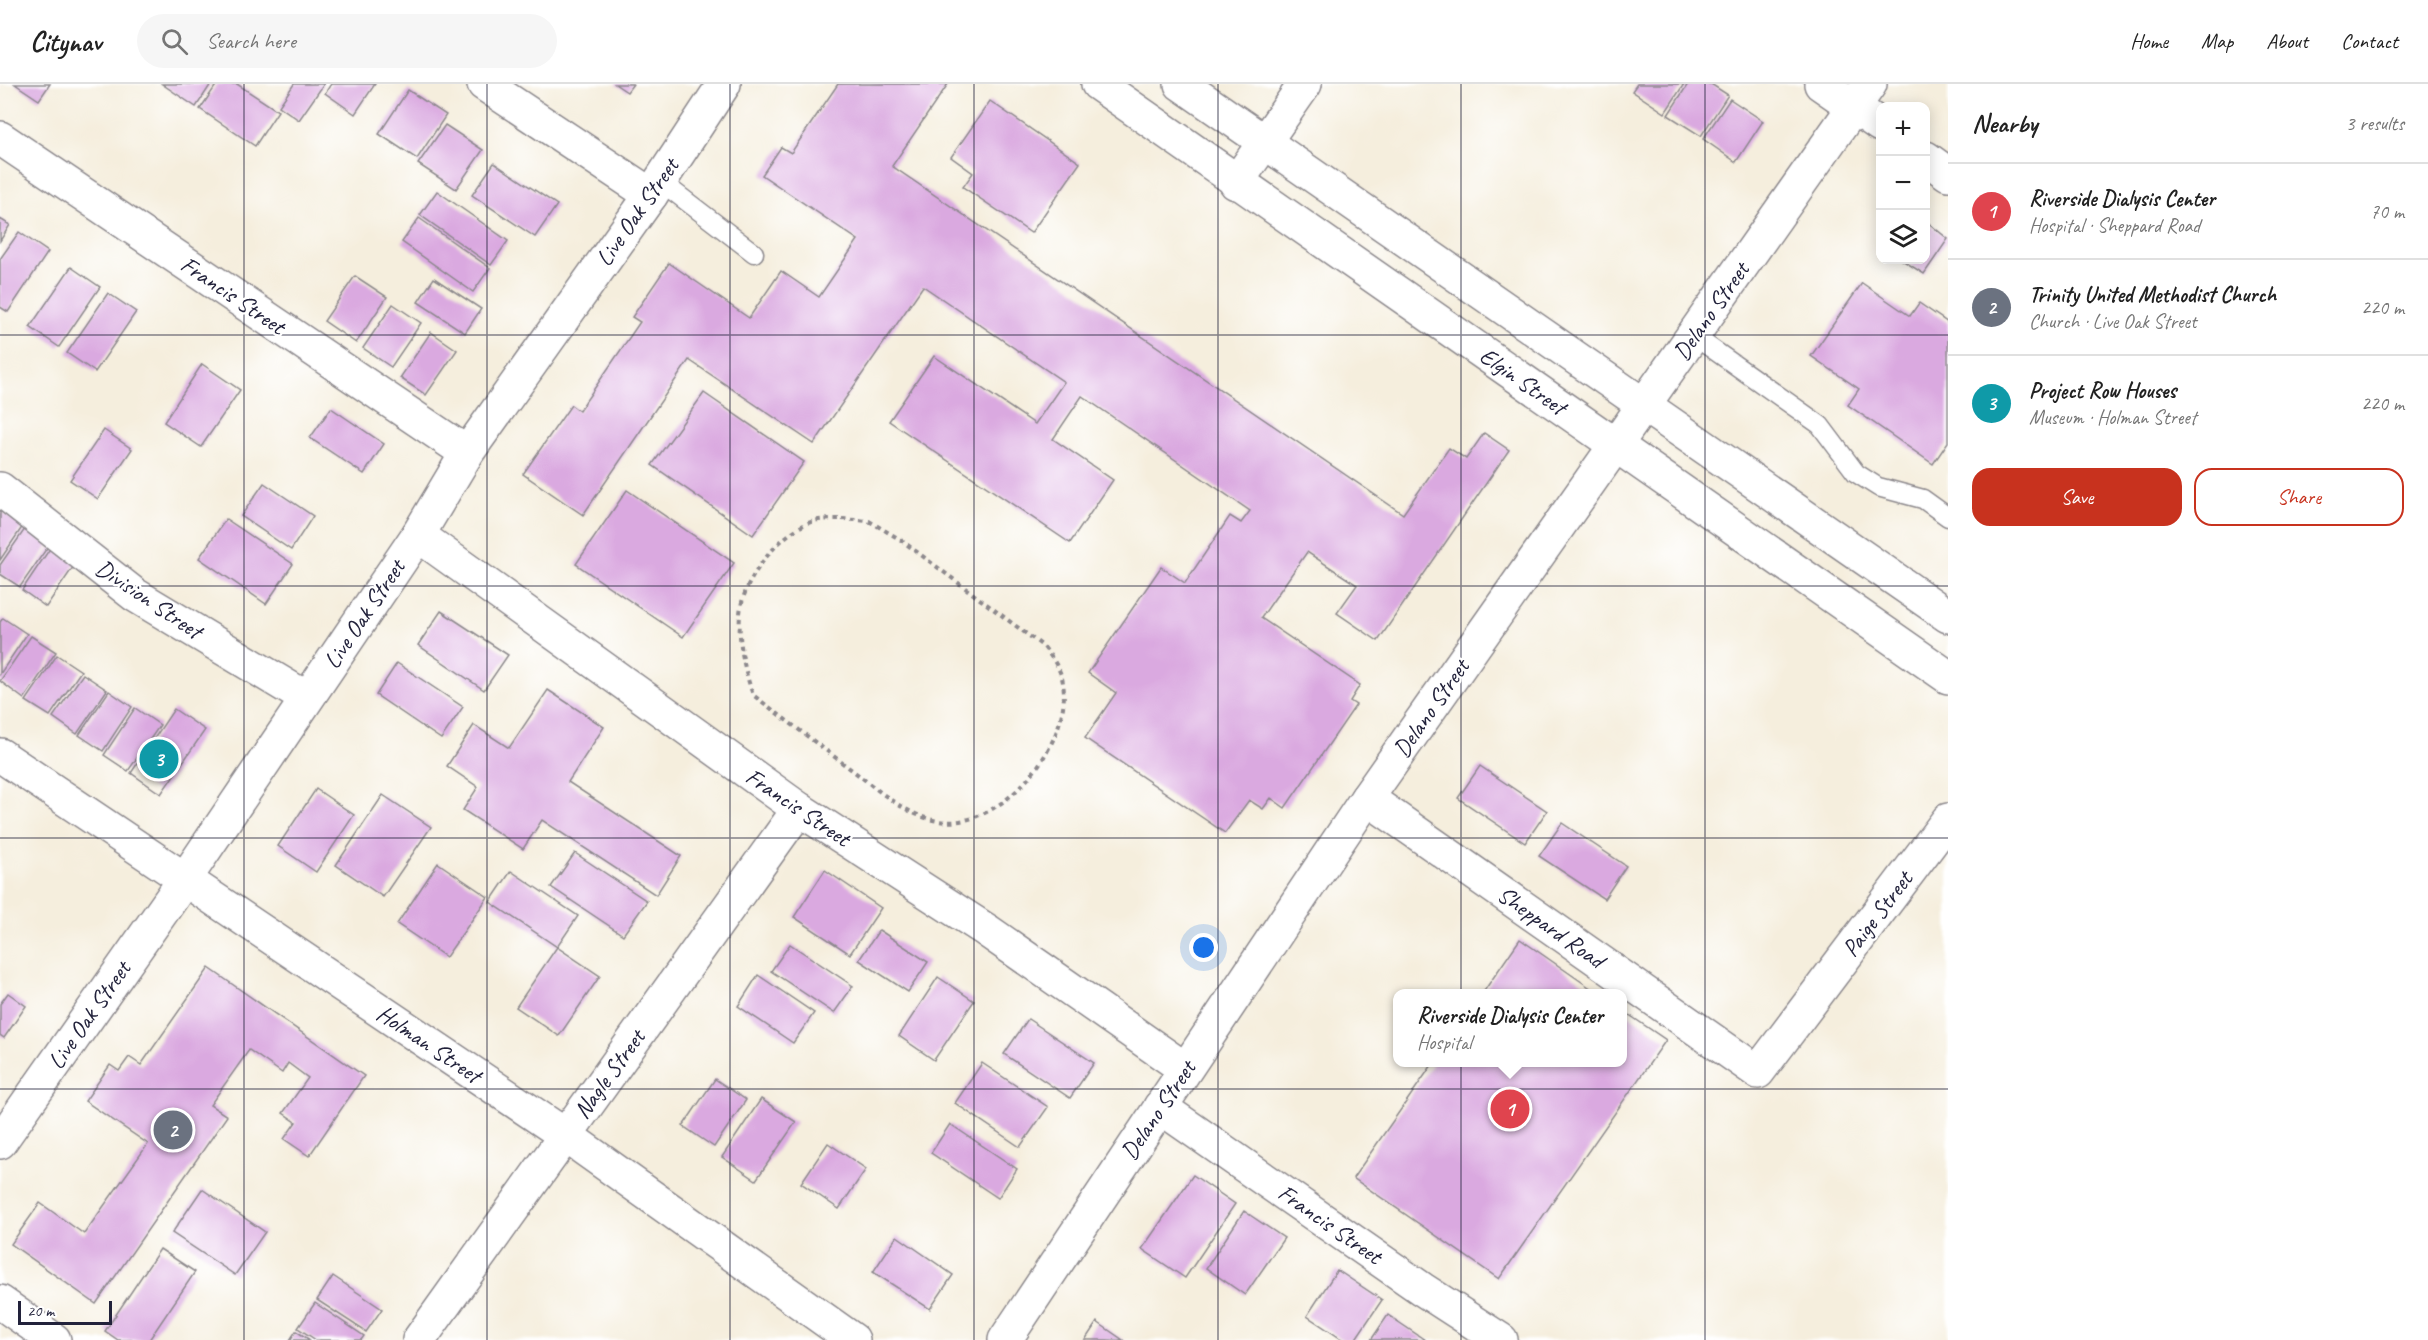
<!DOCTYPE html>
<html lang="en">
<head>
<meta charset="utf-8">
<style>
  :root { --surface:#fff; --page:#f6f6f6; --text:#222; --muted:#767676; --line:#e0e0e0; --accent:#c8321e }
  body { margin:0; font-family:Caveat,sans-serif; background:var(--page); color:var(--text) }
  .controls { position:absolute; right:18px; top:18px; display:grid; overflow:hidden; border-radius:12px; box-shadow:0 3px 15px #0003 }
  .controls button { width:54px; height:54px; display:grid; place-items:center; padding:0; border:0; border-bottom:2px solid var(--line); background:var(--surface); color:var(--text); font:30px sans-serif }
  .scale { position:absolute; left:18px; bottom:15px; width:94px; box-sizing:border-box; padding-left:6px; border:3px solid #22223b; border-top:0; font-size:16px; line-height:21px; white-space:nowrap; color:#22223b; -webkit-text-stroke:4px #fff; paint-order:stroke }
  .you { position:absolute; left:1204px; top:864px; width:21px; height:21px; margin:-15px; border:4px solid #fff; border-radius:50%; background:#1a73e8; box-shadow:0 0 0 9px #1a73e833 }
  .badge { display:grid; place-items:center; width:39px; height:39px; border-radius:50%; background:var(--accent); color:#fff; font-size:20px; font-weight:700 }
  .pin { position:absolute; translate:-50% -50%; border:3px solid #fff; box-shadow:0 2px 6px #0006 }
  .popup { position:absolute; left:1393px; top:905px; width:234px; height:78px; box-sizing:border-box; display:grid; place-content:center; border-radius:12px; background:var(--surface); filter:drop-shadow(0 2px 4px #0005); font-size:20px; white-space:nowrap; color:var(--muted) }
  .popup b { font-size:22px; color:var(--text) }
  .popup::after { content:''; position:absolute; left:50%; top:100%; margin-left:-12px; border:12px solid transparent; border-top-color:var(--surface) }
  .list { margin:0; padding:0; list-style:none }
  h2 { display:flex; justify-content:space-between; align-items:center; height:78px; margin:0; padding:0 24px; font-size:26px }
  h2 small { font-size:20px; font-weight:400; color:var(--muted) }
  .list li { display:grid; grid-template-columns:39px 1fr auto; gap:18px; align-items:center; box-sizing:border-box; height:96px; padding:0 24px; border-top:2px solid var(--line) }
  .list b { display:block; font-size:22px; white-space:nowrap }
  .list p { margin:0; font-size:20px; white-space:nowrap; color:var(--muted) }
  .list em { font-size:20px; font-style:normal; color:var(--muted) }
  .actions { display:flex; gap:12px; padding:18px 24px }
  .actions a { flex:1; padding:14px 0; border:2px solid var(--accent); border-radius:18px; text-align:center; font-size:21px; color:var(--accent) }
  .actions .main { background:var(--accent); color:#fff }
  .icon { flex:none; width:33px; height:33px; fill:none; stroke:currentColor; stroke-width:2; stroke-linecap:round; stroke-linejoin:round }
  .map { position:relative; flex:none; width:1948px; height:1256px; overflow:hidden }
  header { display:flex; align-items:center; gap:36px; box-sizing:border-box; height:84px; padding:0 30px; background:var(--surface); border-bottom:2px solid var(--line) }
  header strong { font-size:28px }
  nav { display:flex; gap:33px; margin-inline-start:auto; font-size:21px }
  .search { width:420px; height:54px; background:var(--page); display:flex; align-items:center; gap:15px; box-sizing:border-box; padding:0 21px; border-radius:33px; color:var(--muted); font-size:22px }
  main { display:flex }
  aside { flex:1; background:var(--surface) }
  .map>svg:first-child { display:block }
</style>
</head>
<body>
<header>
<strong>Citynav</strong>
<div class="search"><svg class="icon" aria-label="search" viewBox="0 0 24 24"><circle cx="10" cy="10" r="6"/><path d="M15 15l6 6"/></svg>Search here</div>
<nav><a>Home</a><a>Map</a><a>About</a><a>Contact</a></nav>
</header>
<main>
<div class="map">
<svg width="1948" height="1256" viewBox="0 0 1948 1256">
  <rect width="100%" height="100%" fill="#fff"/>
  <filter id="ink" filterUnits="userSpaceOnUse"><feTurbulence type="fractalNoise" baseFrequency=".0167" numOctaves="2"/><feDisplacementMap in="SourceGraphic" scale="12" xChannelSelector="R" yChannelSelector="G"/><feConvolveMatrix kernelMatrix="1 2 1 2 8 2 1 2 1" color-interpolation-filters="sRGB"/></filter>
  <filter id="wash" filterUnits="userSpaceOnUse"><feTurbulence type="fractalNoise" baseFrequency=".008" numOctaves="4" result="noise"/><feDisplacementMap in="SourceGraphic" scale="24" xChannelSelector="R" yChannelSelector="G"/><feGaussianBlur stdDeviation="1.35" result="paint"/><feColorMatrix in="noise" values="0 0 0 0 0 0 0 0 0 0 0 0 0 0 0 0 0 1.4 0 .05"/><feComposite in="paint" operator="in"/></filter>
  <g filter="url(#wash)">
    <rect width="100%" height="100%" fill="#f5eedd"/>
    <g id="blocks">
      <!-- building -->
      <g fill="#daa9e0">
        <path d="M15,0H50L39,16Z"/>
        <path d="M162,0H211L196,23Z"/>
        <path d="M217,0H237L278,27L255,62L200,25Z"/>
        <path d="M294,0H324L299,36L279,22Z"/>
        <path d="M331,0H375L355,30L325,9Z"/>
        <path d="M615,0H633L627,8Z"/>
        <path d="M838,0H948L892,82L1403,430L1449,364L1466,375L1484,349L1509,366L1378,557L1337,529L1357,501L1307,468L1261,534L1360,601L1350,617L1356,621L1285,724L1271,714L1263,725L1249,716L1225,749L1085,654L1116,609L1088,589L1161,483L1185,499L1230,432L1241,439L1250,427L1082,312L1053,355L1113,396L1070,459L889,337L934,272L1035,340L1064,298L923,202L814,360L689,276L583,431L523,390L571,321L579,327L640,238L632,233L669,179L749,234L781,187L819,213L858,156L762,91L781,63L791,69Z"/>
        <path d="M1637,0H1684L1665,29L1632,7Z"/>
        <path d="M1688,0H1711L1728,11L1701,52L1668,31Z"/>
        <path d="M408,6L446,31L417,75L379,50Z"/>
        <path d="M1730,15L1763,37L1736,78L1703,55Z"/>
        <path d="M990,17L1080,79L1031,149L963,103L973,89L951,73Z"/>
        <path d="M445,41L483,66L456,105L418,80Z"/>
        <path d="M494,79L557,121L535,153L472,111Z"/>
        <path d="M437,107L508,157L491,181L420,131Z"/>
        <path d="M419,134L490,184L473,208L402,158Z"/>
        <path d="M0,135L10,141L0,157Z"/>
        <path d="M1926,137L1948,155L1924,190L1902,176H1926Z"/>
        <path d="M19,148L48,168L8,228L0,223V175Z"/>
        <path d="M71,183L100,203L59,263L30,243Z"/>
        <path d="M355,192L387,213L356,259L324,237Z"/>
        <path d="M434,194L481,225L465,249L418,218Z"/>
        <path d="M1862,199L1910,232L1919,219L1948,239V358L1933,380L1848,321L1859,305L1811,272Z"/>
        <path d="M108,209L136,228L95,288L67,269Z"/>
        <path d="M393,220L421,239L391,283L363,264Z"/>
        <path d="M431,248L457,266L426,311L400,294Z"/>
        <path d="M202,280L240,306L201,363L164,338Z"/>
        <path d="M704,309L804,378L753,451L652,381Z"/>
        <path d="M331,324L384,360L364,390L310,354Z"/>
        <path d="M104,346L132,365L98,415L70,396Z"/>
        <path d="M264,399L313,432L291,466L241,432Z"/>
        <path d="M627,406L734,479L683,553L576,480Z"/>
        <path d="M0,427L23,442L0,476Z"/>
        <path d="M226,435L293,480L266,520L199,474Z"/>
        <path d="M25,445L49,461L20,503L0,490V481Z"/>
        <path d="M51,463L76,479L46,523L22,506Z"/>
        <path d="M441,527L508,571L484,606L418,561Z"/>
        <path d="M3,534L27,550L0,590V538Z"/>
        <path d="M31,552L56,568L24,615L0,597Z"/>
        <path d="M57,571L81,587L50,632L26,617Z"/>
        <path d="M397,579L463,623L441,655L376,611Z"/>
        <path d="M83,590L107,606L77,650L53,633Z"/>
        <path d="M548,606L604,643L568,698L681,772L656,811L542,736L523,765L463,726L478,703L447,682L474,641L509,664Z"/>
        <path d="M109,607L132,623L103,667L79,651Z"/>
        <path d="M135,624L160,641L128,687L104,671Z"/>
        <path d="M174,625L205,646L161,710L131,689Z"/>
        <path d="M1480,682L1547,727L1525,759L1458,714Z"/>
        <path d="M316,705L354,731L316,788L278,762Z"/>
        <path d="M383,711L431,743L383,813L336,781Z"/>
        <path d="M1562,739L1626,782L1604,815L1539,772Z"/>
        <path d="M575,769L647,817L623,851L551,803Z"/>
        <path d="M438,779L488,813L446,873L397,840Z"/>
        <path d="M825,786L881,824L850,870L794,833Z"/>
        <path d="M511,787L578,832L557,863L600,892L559,952L516,923L557,863L490,818Z"/>
        <path d="M879,846L928,878L908,908L859,876Z"/>
        <path d="M1520,855L1599,910H1482Z"/>
        <path d="M790,860L853,902L834,929L771,887Z"/>
        <path d="M209,884L364,992L309,1072L284,1055L296,1038L283,1029L308,994L288,979L282,989L249,966L210,1021L227,1032L96,1220L11,1160L40,1119L84,1150L148,1060L85,1017L110,981L119,987L129,973L141,981Z"/>
        <path d="M758,891L814,929L793,959L738,922Z"/>
        <path d="M938,893L974,917L934,976L899,952Z"/>
        <path d="M8,909L26,922L4,954L0,951V920Z"/>
        <path d="M1622,926L1666,956L1499,1195L1353,1094L1434,978H1622Z"/>
        <path d="M1028,935L1094,979L1070,1014L1004,970Z"/>
        <path d="M982,979L1048,1023L1020,1063L955,1019Z"/>
        <path d="M715,995L746,1016L714,1063L683,1042Z"/>
        <path d="M761,1015L796,1038L756,1096L722,1073Z"/>
        <path d="M950,1040L1017,1085L998,1114L931,1069Z"/>
        <path d="M828,1059L866,1085L839,1125L801,1099Z"/>
        <path d="M1193,1091L1235,1120L1185,1194L1142,1165Z"/>
        <path d="M202,1105L265,1148L235,1191L172,1149Z"/>
        <path d="M1244,1127L1284,1154L1245,1211L1206,1184Z"/>
        <path d="M897,1152L953,1191L930,1225L873,1188Z"/>
        <path d="M160,1165L195,1188L149,1256H118L105,1247Z"/>
        <path d="M1337,1186L1382,1216L1355,1256H1343L1307,1232Z"/>
        <path d="M333,1192L382,1225L366,1248L317,1216Z"/>
        <path d="M315,1219L364,1252L361,1256H316L298,1244Z"/>
        <path d="M1388,1231L1425,1256H1371Z"/>
        <path d="M1097,1238L1123,1256H1085Z"/>
        <path d="M296,1247L310,1256H290Z"/>
      </g>
    </g>
  </g>
  <g filter="url(#ink)">
    <use href="#blocks" fill-opacity="0" stroke="#8c888c" stroke-width="1.5"/>
    <g fill="none" stroke-linecap="round" stroke-linejoin="round">
      <!-- lane casing -->
      <g stroke="#8c888c" stroke-width="21">
        <g id="lane">
          <path d="M660,97L754,169"/>
          <path d="M1694,252L1820,341L1856,389L1878,403L1923,415L1948,433"/>
        </g>
      </g>
      <!-- street casing -->
      <g stroke="#8c888c" stroke-width="36">
        <g id="street">
          <path d="M484,0L651,111"/>
          <path d="M1821,0L1880,41"/>
          <path d="M0,54L467,369"/>
          <path d="M1926,74L1948,90"/>
          <path d="M1236,99L1305,0"/>
          <path d="M0,405L135,511L306,614"/>
          <path d="M418,451L799,725L986,846L1185,985"/>
          <path d="M1367,714L1758,988L1948,736"/>
          <path d="M1160,1023L1422,1205L1501,1256"/>
          <path d="M0,1058L185,795L418,451L467,369L651,111L724,0"/>
          <path d="M0,1218L54,1256"/>
          <path d="M419,1256L799,725"/>
          <path d="M1005,1256L1367,714L1870,0"/>
        </g>
      </g>
      <!-- secondary casing -->
      <g stroke="#8c888c" stroke-width="36">
        <path id="secondary" d="M0,671L565,1051L853,1256"/>
      </g>
      <!-- primary casing -->
      <g stroke="#8c888c" stroke-width="36">
        <g id="primary">
          <path d="M1098,0L1948,593"/>
          <path d="M1181,0L1948,532"/>
        </g>
      </g>
      <!-- path -->
      <path stroke="#8c888c" stroke-width="4" stroke-dasharray="4.5 4.5" stroke-linecap="butt" d="M842,435L869,437L901,456L1044,563C1052,574 1061,585 1063,599C1073,660 999,752 933,736C900,728 874,702 848,683C816,659 785,635 753,611C744,585 738,558 740,530C742,496 781,446 814,437C823,435 833,435 842,435Z"/>
      <!-- lane -->
      <use href="#lane" stroke="#fff" stroke-width="18"/>
      <!-- street -->
      <use href="#street" stroke="#fff" stroke-width="33"/>
      <!-- secondary -->
      <use href="#secondary" stroke="#fff" stroke-width="33"/>
      <!-- primary -->
      <use href="#primary" stroke="#fff" stroke-width="33"/>
    </g>
  </g>
  <!-- grid -->
  <path fill="none" stroke="#22223b" stroke-width="1.5" stroke-opacity="0.55" d="M244,0V1256M487,0V1256M730,0V1256M974,0V1256M1218,0V1256M1461,0V1256M1705,0V1256M0,251H1948M0,502H1948M0,754H1948M0,1005H1948"/>
  <g text-anchor="middle" stroke-width="4.5" stroke-linejoin="round" paint-order="stroke">
    <!-- street labels -->
    <g font-size="24" fill="#22223b" stroke="#fff">
      <text transform="translate(637 128) rotate(-55)" y="8">Live Oak Street</text>
      <text transform="translate(233 211) rotate(34)" y="8">Francis Street</text>
      <text transform="translate(1711 227) rotate(-55)" y="8">Delano Street</text>
      <text transform="translate(1523 297) rotate(35)" y="8">Elgin Street</text>
      <text transform="translate(149 515) rotate(34)" y="8">Division Street</text>
      <text transform="translate(364 530) rotate(-56)" y="8">Live Oak Street</text>
      <text transform="translate(1431 624) rotate(-55)" y="8">Delano Street</text>
      <text transform="translate(798 723) rotate(34)" y="8">Francis Street</text>
      <text transform="translate(1877 830) rotate(-53)" y="8">Paige Street</text>
      <text transform="translate(1551 843) rotate(35)" y="8">Sheppard Road</text>
      <text transform="translate(89 931) rotate(-55)" y="8">Live Oak Street</text>
      <text transform="translate(429 960) rotate(34)" y="8">Holman Street</text>
      <text transform="translate(609 990) rotate(-54)" y="8">Nagle Street</text>
      <text transform="translate(1158 1026) rotate(-56)" y="8">Delano Street</text>
      <text transform="translate(1330 1140) rotate(35)" y="8">Francis Street</text>
    </g>
  </g>
</svg>
<div class="controls">
<button>+</button>
<button>−</button>
<button><svg class="icon" aria-label="layers" viewBox="0 0 24 24"><path d="M12 4l9 5-9 5-9-5zM3 14l9 5 9-5"/></svg></button>
</div>
<div class="scale">20 m</div>
<div class="you"></div>
<div class="pin badge" style="left:1510px;top:1025px;background:#e0444e">1</div>
<div class="popup"><b>Riverside Dialysis Center</b>Hospital</div>
<div class="pin badge" style="left:173px;top:1046px;background:#6b7280">2</div>
<div class="pin badge" style="left:159px;top:675px;background:#0f9aa8">3</div>
</div>
<aside>
<h2>Nearby<small>3 results</small></h2>
<ul class="list">
<li><span class="badge" style="background:#e0444e">1</span><div><b>Riverside Dialysis Center</b><p>Hospital · Sheppard Road</p></div><em>70 m</em></li>
<li><span class="badge" style="background:#6b7280">2</span><div><b>Trinity United Methodist Church</b><p>Church · Live Oak Street</p></div><em>220 m</em></li>
<li><span class="badge" style="background:#0f9aa8">3</span><div><b>Project Row Houses</b><p>Museum · Holman Street</p></div><em>220 m</em></li>
</ul>
<div class="actions"><a class="main">Save</a><a>Share</a></div>
</aside>
</main>
</body>
</html>
